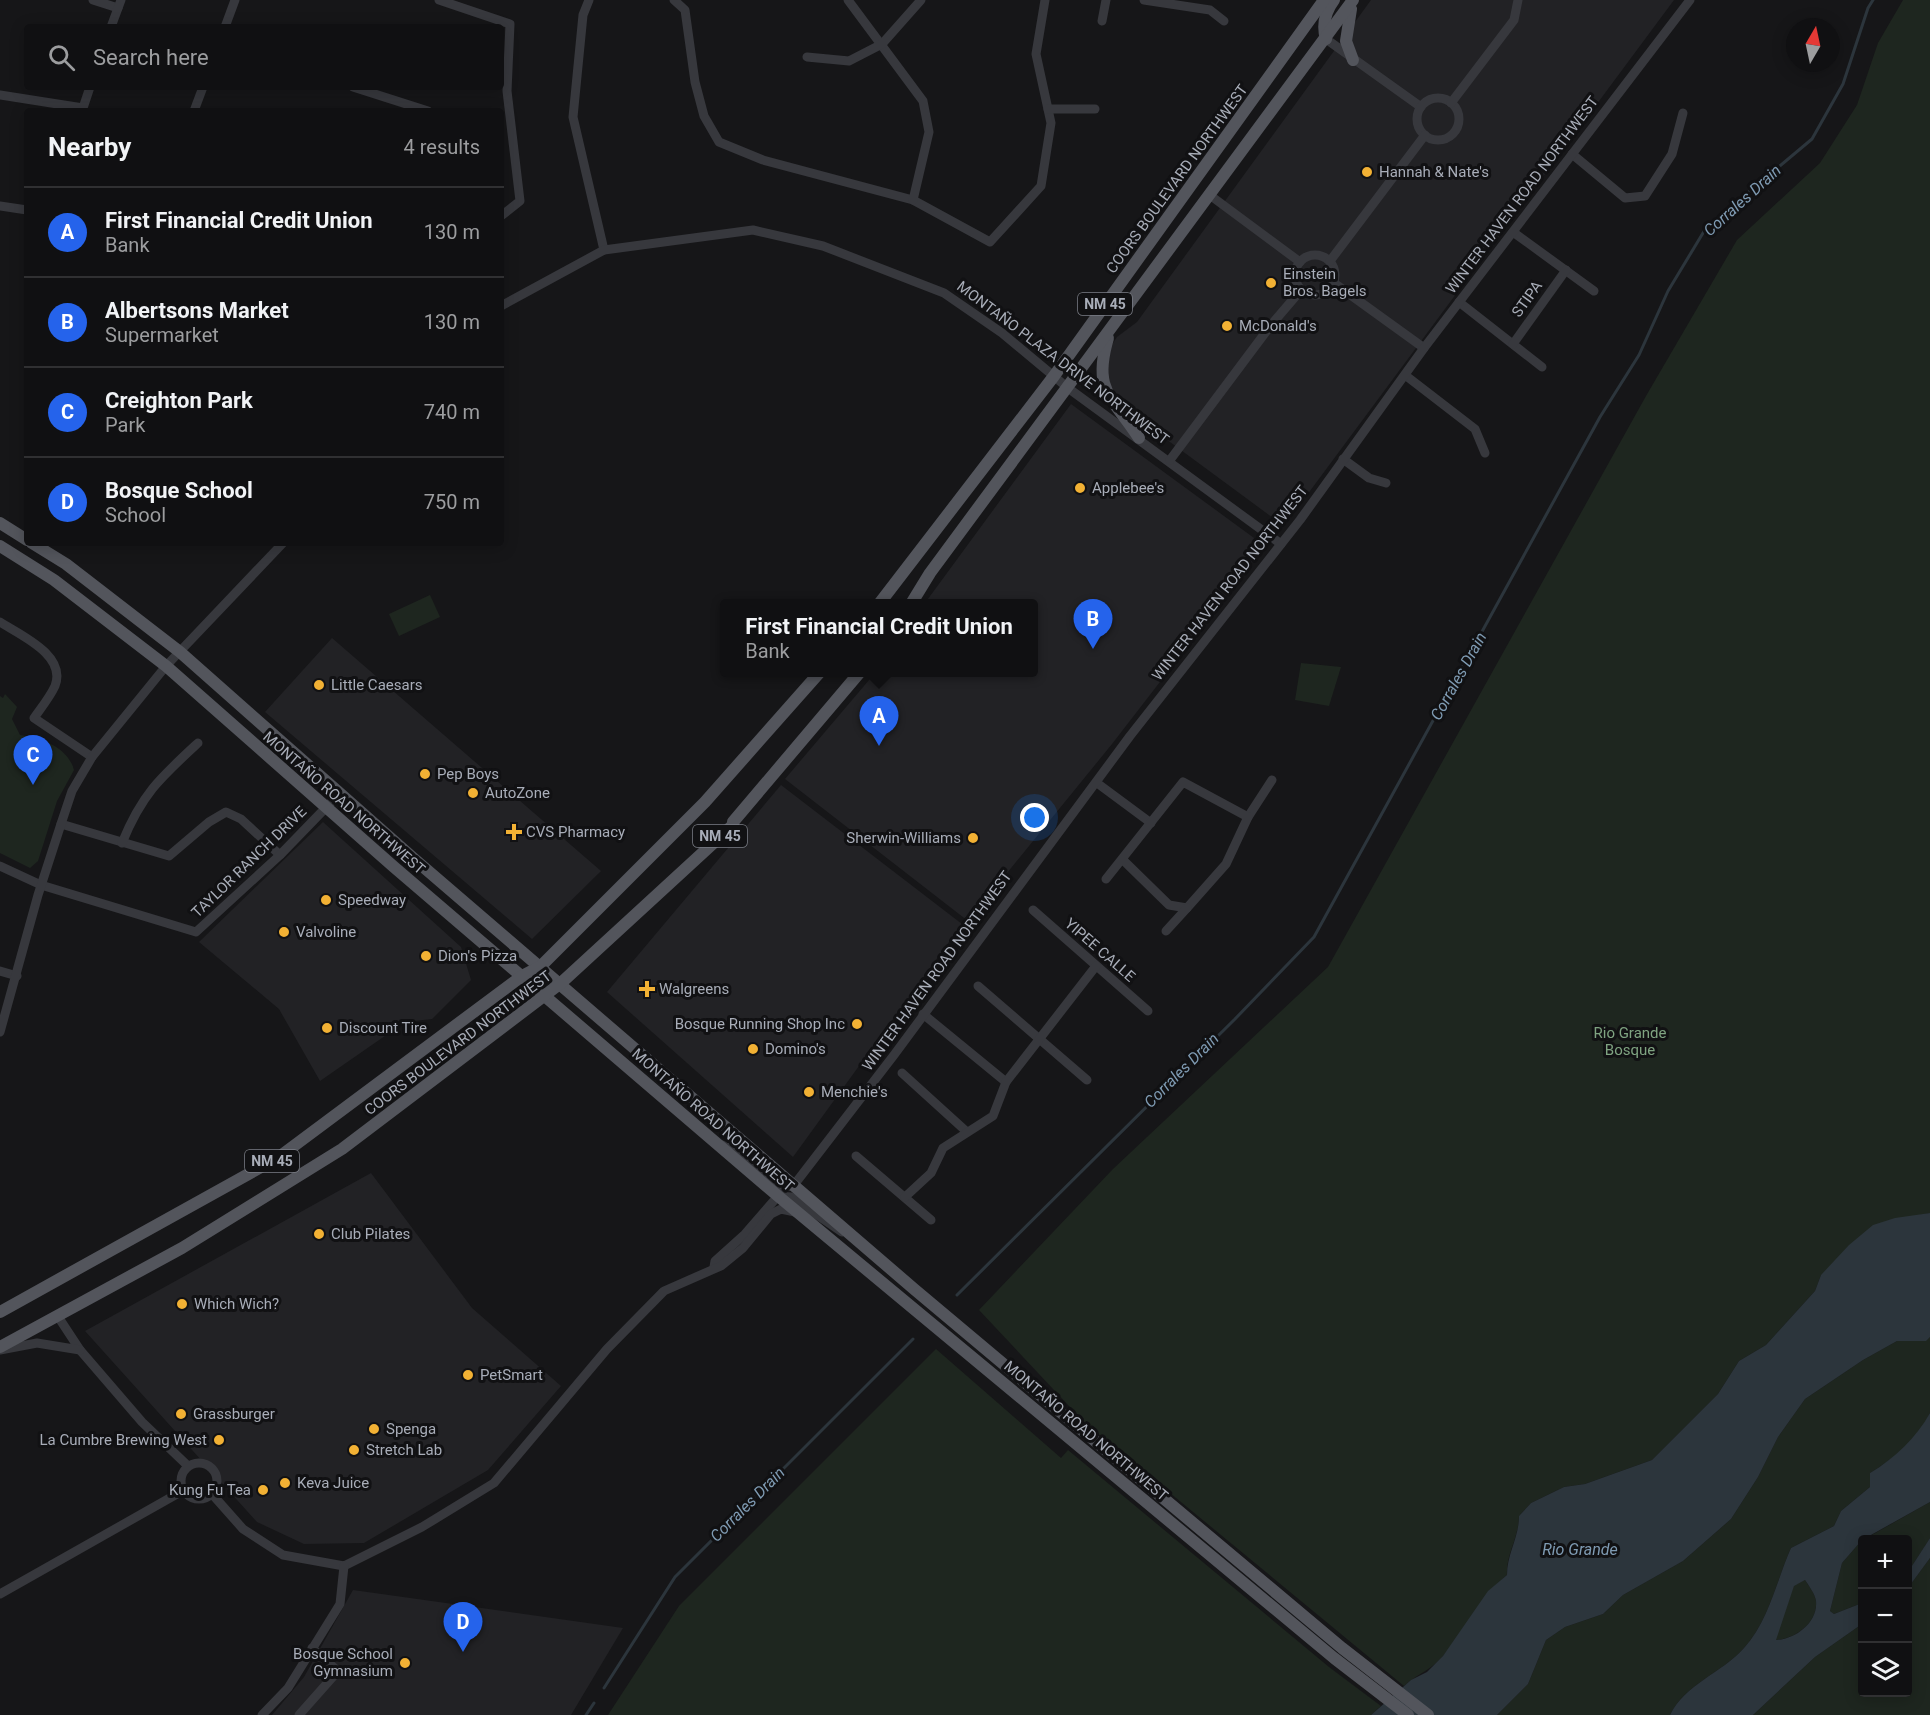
<!DOCTYPE html>
<html lang="en">
<head>
<meta charset="utf-8">
<style>
  :root { --surface:#101012; --page:#1e1e20; --text:#f1f3f6; --muted:#9c9d9f; --line:#303032; --accent:#2563eb }
  body { margin:0; font-family:Roboto,sans-serif; background:var(--page); color:var(--text) }
  .controls { position:absolute; right:18px; bottom:18px; display:grid; overflow:hidden; border-radius:6px; box-shadow:0 3px 15px #0003 }
  .controls button { width:54px; height:54px; display:grid; place-items:center; padding:0; border:0; border-bottom:2px solid var(--line); background:var(--surface); color:var(--text); font:30px sans-serif }
  .compass { position:absolute; left:1786px; top:18px; width:54px; height:54px; border-radius:50%; background:var(--surface); box-shadow:0 3px 15px #0003; rotate:9deg }
  .you { position:absolute; left:1035px; top:818px; width:21px; height:21px; margin:-15px; border:4px solid #fff; border-radius:50%; background:#1a73e8; box-shadow:0 0 0 9px #1a73e833 }
  .badge { display:grid; place-items:center; width:39px; height:39px; border-radius:50%; background:var(--accent); color:#fff; font-size:20px; font-weight:700 }
  .pin { position:absolute; translate:-50% -50px; filter:drop-shadow(0 2px 3px #0008) }
  .pin::after { content:''; position:absolute; top:32px; width:21px; height:18px; background:inherit; clip-path:polygon(0 0,100% 0,50% 100%) }
  .popup { position:absolute; left:720px; top:599px; width:318px; height:78px; box-sizing:border-box; display:grid; place-content:center; border-radius:6px; background:var(--surface); filter:drop-shadow(0 2px 4px #0005); font-size:20px; white-space:nowrap; color:var(--muted) }
  .popup b { font-size:22px; color:var(--text) }
  .popup::after { content:''; position:absolute; left:50%; top:100%; margin-left:-12px; border:12px solid transparent; border-top-color:var(--surface) }
  .list { margin:0; padding:0; list-style:none }
  h2 { display:flex; justify-content:space-between; align-items:center; height:78px; margin:0; padding:0 24px; font-size:26px }
  h2 small { font-size:20px; font-weight:400; color:var(--muted) }
  .list li { display:grid; grid-template-columns:39px 1fr auto; gap:18px; align-items:center; box-sizing:border-box; height:90px; padding:0 24px; border-top:2px solid var(--line) }
  .list b { display:block; font-size:22px; white-space:nowrap }
  .list p { margin:0; font-size:20px; white-space:nowrap; color:var(--muted) }
  .list em { font-size:20px; font-style:normal; color:var(--muted) }
  .icon { flex:none; width:33px; height:33px; fill:none; stroke:currentColor; stroke-width:2; stroke-linecap:round; stroke-linejoin:round }
  .map { position:relative; flex:none; width:1930px; height:1715px; overflow:hidden }
  .search { position:absolute; background:var(--surface); box-shadow:0 3px 15px #0003; left:24px; top:24px; width:480px; height:66px; display:flex; align-items:center; gap:15px; box-sizing:border-box; padding:0 21px; border-radius:6px; color:var(--muted); font-size:22px }
  .panel { position:absolute; background:var(--surface); box-shadow:0 3px 15px #0003; left:24px; top:108px; width:480px; height:438px; border-radius:6px }
  .map>svg:first-child { display:block }
</style>
</head>
<body>
<div class="map">
<svg width="1930" height="1715" viewBox="0 0 1930 1715">
  <rect width="100%" height="100%" fill="#161618"/>
  <!-- built -->
  <g fill="#222225">
    <path d="M1371,0H1674L1284,526L1117,403L1110,392L1107,352L1117,337L1137,322Z"/>
    <path d="M1071,404L1265,546L1112,744L968,921L785,779L875,673L1034,672V604L925,603Z"/>
    <path d="M332,638L601,871L532,939L265,712Z"/>
    <path d="M781,785L962,924L793,1157L607,992Z"/>
    <path d="M323,822L461,947L471,980L432,1019L405,1022L320,1081L279,1009L199,942Z"/>
    <path d="M371,1173L472,1308L561,1386L488,1470L364,1543L304,1544L257,1522L85,1331Z"/>
    <path d="M353,1590L623,1628L571,1715H272L304,1677Z"/>
  </g>
  <!-- green -->
  <g fill="#1e261f">
    <path d="M1903,0H1930V1213L1919,1215L1821,1275L1815,1291L1766,1345L1739,1361L1718,1394L1652,1460L1585,1484L1564,1487L1531,1503L1519,1516C1519,1538 1506,1553 1507,1575C1480,1598 1466,1628 1444,1655C1433,1669 1417,1674 1404,1686L1084,1422L979,1310L1113,1169L1328,967L1646,396L1737,240L1820,163L1857,105L1878,43Z"/>
    <path d="M430,595L440,617L399,636L389,614Z"/>
    <path d="M1301,663L1341,667L1329,706L1295,700Z"/>
    <path d="M5,694L17,707L12,719L20,735C41,738 68,747 74,770L57,801L38,861L30,868L0,853V696L3,698Z"/>
    <path d="M1930,1337C1930,1356 1930,1398 1930,1413C1923,1438 1891,1460 1870,1473V1487L1841,1511L1834,1526L1791,1548C1776,1582 1769,1620 1744,1648C1722,1673 1685,1684 1670,1715H1497L1528,1684L1546,1640L1565,1627L1603,1614L1623,1595L1683,1561L1731,1519L1758,1477L1778,1437L1805,1399L1863,1360L1897,1341H1925Z"/>
    <path d="M936,1349L1061,1458L1068,1450L1329,1667L1381,1706L1371,1715H608L679,1606Z"/>
    <path d="M1930,1502V1538L1908,1572V1540H1863Z"/>
    <path d="M1862,1540V1603L1834,1614L1830,1611L1842,1563Z"/>
    <path d="M1930,1558V1715H1753L1815,1657L1862,1624V1692H1908V1588Z"/>
    <path d="M1805,1580C1809,1586 1815,1594 1816,1601C1818,1623 1795,1639 1775,1640L1794,1585Z"/>
  </g>
  <!-- water -->
  <g fill="#2c353c" fill-rule="evenodd">
    <path d="M1930,1213V1337L1926,1341H1897L1863,1360L1805,1399L1778,1437L1758,1477L1731,1519L1683,1561L1623,1595L1603,1614L1565,1627L1546,1640L1528,1684L1497,1715H1371L1411,1680L1427,1672L1443,1656L1488,1591L1507,1575C1507,1553 1519,1538 1519,1516L1531,1503L1564,1487L1585,1484L1652,1460L1718,1394L1739,1361L1766,1345L1815,1291L1821,1275L1849,1245L1873,1225L1895,1218Z"/>
    <path d="M1930,1413V1502L1862,1540L1842,1563L1830,1611L1834,1614L1862,1603V1624L1815,1657L1753,1715H1670C1685,1684 1722,1673 1744,1648C1769,1620 1776,1582 1791,1548L1834,1526L1841,1511L1870,1487V1473C1895,1458 1916,1438 1930,1413ZM1805,1580C1809,1586 1815,1594 1816,1601C1818,1623 1795,1639 1776,1640L1794,1586Z"/>
    <path d="M1930,1538V1558L1908,1588V1572Z"/>
  </g>
  <g fill="none" stroke-linecap="round" stroke-linejoin="round">
    <!-- stream -->
    <g stroke="#2c353c" stroke-width="3">
      <path d="M957,1295L1235,1019L1314,937L1600,417L1639,355L1668,291L1706,228L1812,139L1843,84L1868,8L1873,0"/>
      <path d="M604,1688L675,1577L913,1339"/>
      <path d="M586,1715L594,1703"/>
    </g>
    <!-- minor -->
    <g stroke="#37383d" stroke-width="9">
      <path d="M93,0L118,8"/>
      <path d="M439,0L510,24L507,91L520,201L501,216"/>
      <path d="M589,0L583,15L573,117L604,250"/>
      <path d="M674,0L685,10L695,82L704,116L719,142L763,160L913,200L990,242L1041,186L1051,123L1036,54L1045,0"/>
      <path d="M848,0L923,101L929,132L913,200"/>
      <path d="M1144,0L1210,10L1224,21"/>
      <path d="M1102,21L1106,0"/>
      <path d="M111,27L121,0"/>
      <path d="M225,27L235,0"/>
      <path d="M1326,39L1421,107"/>
      <path d="M807,57L849,61L882,44L921,0"/>
      <path d="M353,87L428,111"/>
      <path d="M0,95L83,108L90,87"/>
      <circle cx="1438" cy="119" r="21"/>
      <path d="M1451,103L1514,20L1518,0"/>
      <path d="M1048,109H1095"/>
      <path d="M194,111L203,87"/>
      <path d="M1572,154L1625,198L1645,196L1672,154L1683,113"/>
      <path d="M1211,196L1300,262"/>
      <path d="M0,206L27,210"/>
      <path d="M1513,232L1594,291"/>
      <circle cx="1315" cy="275" r="20"/>
      <path d="M1330,261L1425,135"/>
      <path d="M1334,283L1424,348"/>
      <path d="M1459,302L1542,367"/>
      <path d="M501,306L604,250L753,230L823,246L944,293L1002,333L1068,388L1281,544"/>
      <path d="M1513,344L1566,270"/>
      <path d="M1405,375L1475,429L1485,453"/>
      <path d="M1343,459L1369,478L1386,483"/>
      <path d="M1170,460L1271,325L1301,290"/>
      <path d="M0,622C20,635 67,655 55,686C50,697 41,708 34,718L92,757"/>
      <path d="M1097,783L1151,823"/>
      <path d="M1248,817L1272,780"/>
      <path d="M61,824L169,856L209,822L226,812L241,819L280,855"/>
      <path d="M122,843C142,794 160,778 198,743"/>
      <path d="M0,866L41,885L196,932L280,855L340,793"/>
      <path d="M1106,879L1183,782L1248,817L1226,864L1187,908L1169,905L1122,859"/>
      <path d="M1033,910L1148,1011"/>
      <path d="M1166,931L1187,908"/>
      <path d="M0,971L17,976"/>
      <path d="M978,986L1087,1080"/>
      <path d="M923,1014L1006,1082"/>
      <path d="M0,1032L38,895L61,824L72,791L92,757L166,666L283,543"/>
      <path d="M902,1073L967,1132"/>
      <path d="M719,1144L737,1150L783,1188L794,1185L894,1055L1130,736L1300,520L1424,348L1690,0"/>
      <path d="M856,1156L931,1220"/>
      <path d="M905,1197L931,1173L943,1148L993,1116L1006,1082L1096,966"/>
      <path d="M714,1267L715,1261L745,1234L778,1196L791,1197L842,1232"/>
      <path d="M57,1315L80,1350L142,1422L188,1466"/>
      <path d="M0,1350L37,1343L80,1350"/>
      <circle cx="199" cy="1481" r="18"/>
      <path d="M212,1494L243,1529L283,1555L344,1566L422,1527L494,1483L607,1349L664,1291L721,1266L743,1248L771,1214L781,1209L795,1212"/>
      <path d="M0,1594L184,1490"/>
      <path d="M262,1715L288,1688L340,1604L344,1566"/>
      <path d="M299,1715L338,1671L312,1648"/>
    </g>
    <!-- major -->
    <g stroke="#53555c" stroke-width="12">
      <path d="M1351,9L1346,41L1353,60"/>
      <path d="M1326,39C1322,25 1325,12 1334,0"/>
      <path d="M1108,338C1092,392 1113,397 1139,438"/>
      <path d="M0,523L27,540"/>
      <path d="M32,543L66,564L180,652L413,858L914,1289L1342,1648L1428,1715"/>
      <path d="M0,546L54,580L166,666L394,867L778,1196L1334,1658L1408,1715"/>
      <path d="M879,604L1054,376L1324,0"/>
      <path d="M911,604L930,573L1353,0"/>
      <path d="M0,1312L279,1157L522,976L541,966L705,802L820,672"/>
      <path d="M0,1347L182,1248L342,1149L561,983L733,825V822L860,672"/>
    </g>
  </g>
  <!-- markers -->
  <g fill="#f2b134" stroke="#111113" stroke-width="2">
    <circle cx="1367" cy="172" r="6"/>
    <circle cx="1271" cy="283" r="6"/>
    <circle cx="1227" cy="326" r="6"/>
    <circle cx="1080" cy="488" r="6"/>
    <circle cx="319" cy="685" r="6"/>
    <circle cx="425" cy="774" r="6"/>
    <circle cx="473" cy="793" r="6"/>
    <path d="M511 823h6v6h6v6h-6v6h-6v-6h-6v-6h6z"/>
    <circle cx="973" cy="838" r="6"/>
    <circle cx="326" cy="900" r="6"/>
    <circle cx="284" cy="932" r="6"/>
    <circle cx="426" cy="956" r="6"/>
    <path d="M644 980h6v6h6v6h-6v6h-6v-6h-6v-6h6z"/>
    <circle cx="857" cy="1024" r="6"/>
    <circle cx="327" cy="1028" r="6"/>
    <circle cx="753" cy="1049" r="6"/>
    <circle cx="809" cy="1092" r="6"/>
    <circle cx="319" cy="1234" r="6"/>
    <circle cx="182" cy="1304" r="6"/>
    <circle cx="468" cy="1375" r="6"/>
    <circle cx="181" cy="1414" r="6"/>
    <circle cx="374" cy="1429" r="6"/>
    <circle cx="219" cy="1440" r="6"/>
    <circle cx="354" cy="1450" r="6"/>
    <circle cx="285" cy="1483" r="6"/>
    <circle cx="263" cy="1490" r="6"/>
    <circle cx="405" cy="1663" r="6"/>
  </g>
  <g text-anchor="middle" stroke-width="6" stroke-linejoin="round" paint-order="stroke">
    <!-- shield labels -->
    <g fill="#111113" stroke="#7b7e86" stroke-width="1.5">
      <rect x="1078" y="293" width="54" height="22" rx="4.5"/>
      <rect x="693" y="825" width="54" height="22" rx="4.5"/>
      <rect x="245" y="1150" width="54" height="22" rx="4.5"/>
    </g>
    <g font-size="14" font-weight="bold" fill="#a8adb8">
      <text x="1105" y="309">NM 45</text>
      <text x="720" y="841">NM 45</text>
      <text x="272" y="1166">NM 45</text>
    </g>
    <!-- poi labels -->
    <g font-size="15" fill="#a8adb8" stroke="#111113" text-anchor="start">
      <text x="1379" y="177">Hannah &amp; Nate's</text>
      <text x="1283" y="279">Einstein<tspan x="1283" dy="17">Bros. Bagels</tspan></text>
      <text x="1239" y="331">McDonald's</text>
      <text x="1092" y="493">Applebee's</text>
      <text x="331" y="690">Little Caesars</text>
      <text x="437" y="779">Pep Boys</text>
      <text x="485" y="798">AutoZone</text>
      <text x="526" y="837">CVS Pharmacy</text>
      <text x="961" y="843" text-anchor="end">Sherwin-Williams</text>
      <text x="338" y="905">Speedway</text>
      <text x="296" y="937">Valvoline</text>
      <text x="438" y="961">Dion's Pizza</text>
      <text x="659" y="994">Walgreens</text>
      <text x="845" y="1029" text-anchor="end">Bosque Running Shop Inc</text>
      <text x="339" y="1033">Discount Tire</text>
      <text x="765" y="1054">Domino's</text>
      <text x="821" y="1097">Menchie's</text>
      <text x="331" y="1239">Club Pilates</text>
      <text x="194" y="1309">Which Wich?</text>
      <text x="480" y="1380">PetSmart</text>
      <text x="193" y="1419">Grassburger</text>
      <text x="386" y="1434">Spenga</text>
      <text x="207" y="1445" text-anchor="end">La Cumbre Brewing West</text>
      <text x="366" y="1455">Stretch Lab</text>
      <text x="297" y="1488">Keva Juice</text>
      <text x="251" y="1495" text-anchor="end">Kung Fu Tea</text>
      <text x="393" y="1659" text-anchor="end">Bosque School<tspan x="393" dy="17">Gymnasium</tspan></text>
    </g>
    <!-- street labels -->
    <g font-size="15" fill="#a8adb8" stroke="#111113">
      <text transform="translate(1177 179) rotate(-54)" y="5">COORS BOULEVARD NORTHWEST</text>
      <text transform="translate(1522 195) rotate(-53)" y="5">WINTER HAVEN ROAD NORTHWEST</text>
      <text transform="translate(1527 299) rotate(-54)" y="5">STIPA</text>
      <text transform="translate(1063 363) rotate(37)" y="5">MONTAÑO PLAZA DRIVE NORTHWEST</text>
      <text transform="translate(1230 583) rotate(-52)" y="5">WINTER HAVEN ROAD NORTHWEST</text>
      <text transform="translate(344 803) rotate(41)" y="5">MONTAÑO ROAD NORTHWEST</text>
      <text transform="translate(249 862) rotate(-44)" y="5">TAYLOR RANCH DRIVE</text>
      <text transform="translate(1100 950) rotate(41)" y="5">YIPEE CALLE</text>
      <text transform="translate(937 971) rotate(-54)" y="5">WINTER HAVEN ROAD NORTHWEST</text>
      <text transform="translate(458 1043) rotate(-37)" y="5">COORS BOULEVARD NORTHWEST</text>
      <text transform="translate(713 1120) rotate(41)" y="5">MONTAÑO ROAD NORTHWEST</text>
      <text transform="translate(1086 1431) rotate(40)" y="5">MONTAÑO ROAD NORTHWEST</text>
    </g>
    <!-- park labels -->
    <g font-size="15" fill="#7fa381" stroke="#111113">
      <text x="1630" y="1038">Rio Grande<tspan x="1630" dy="17">Bosque</tspan></text>
    </g>
    <!-- water labels -->
    <g font-size="16" font-style="italic" fill="#7f9bb3" stroke="#111113">
      <text transform="translate(1742 200) rotate(-42)" y="6">Corrales Drain</text>
      <text transform="translate(1458 676) rotate(-61)" y="6">Corrales Drain</text>
      <text transform="translate(1181 1070) rotate(-45)" y="6">Corrales Drain</text>
      <text transform="translate(747 1504) rotate(-45)" y="6">Corrales Drain</text>
      <text x="1580" y="1555">Rio Grande</text>
    </g>
  </g>
</svg>
<div class="controls">
<button>+</button>
<button>−</button>
<button><svg class="icon" aria-label="layers" viewBox="0 0 24 24"><path d="M12 4l9 5-9 5-9-5zM3 14l9 5 9-5"/></svg></button>
</div>
<svg class="compass" viewBox="-18 -18 36 36"><path d="M0-13l5 13h-10z" fill="#e53935"/><path d="M0 13l5-13h-10z" fill="#9c9d9f"/></svg>
<div class="you"></div>
<div class="pin badge" style="left:879px;top:746px">A</div>
<div class="popup"><b>First Financial Credit Union</b>Bank</div>
<div class="pin badge" style="left:1093px;top:649px">B</div>
<div class="pin badge" style="left:33px;top:785px">C</div>
<div class="pin badge" style="left:463px;top:1652px">D</div>
<div class="search"><svg class="icon" aria-label="search" viewBox="0 0 24 24"><circle cx="10" cy="10" r="6"/><path d="M15 15l6 6"/></svg>Search here</div>
<section class="panel">
<h2>Nearby<small>4 results</small></h2>
<ul class="list">
<li><span class="badge">A</span><div><b>First Financial Credit Union</b><p>Bank</p></div><em>130 m</em></li>
<li><span class="badge">B</span><div><b>Albertsons Market</b><p>Supermarket</p></div><em>130 m</em></li>
<li><span class="badge">C</span><div><b>Creighton Park</b><p>Park</p></div><em>740 m</em></li>
<li><span class="badge">D</span><div><b>Bosque School</b><p>School</p></div><em>750 m</em></li>
</ul>
</section>
</div>
</body>
</html>
